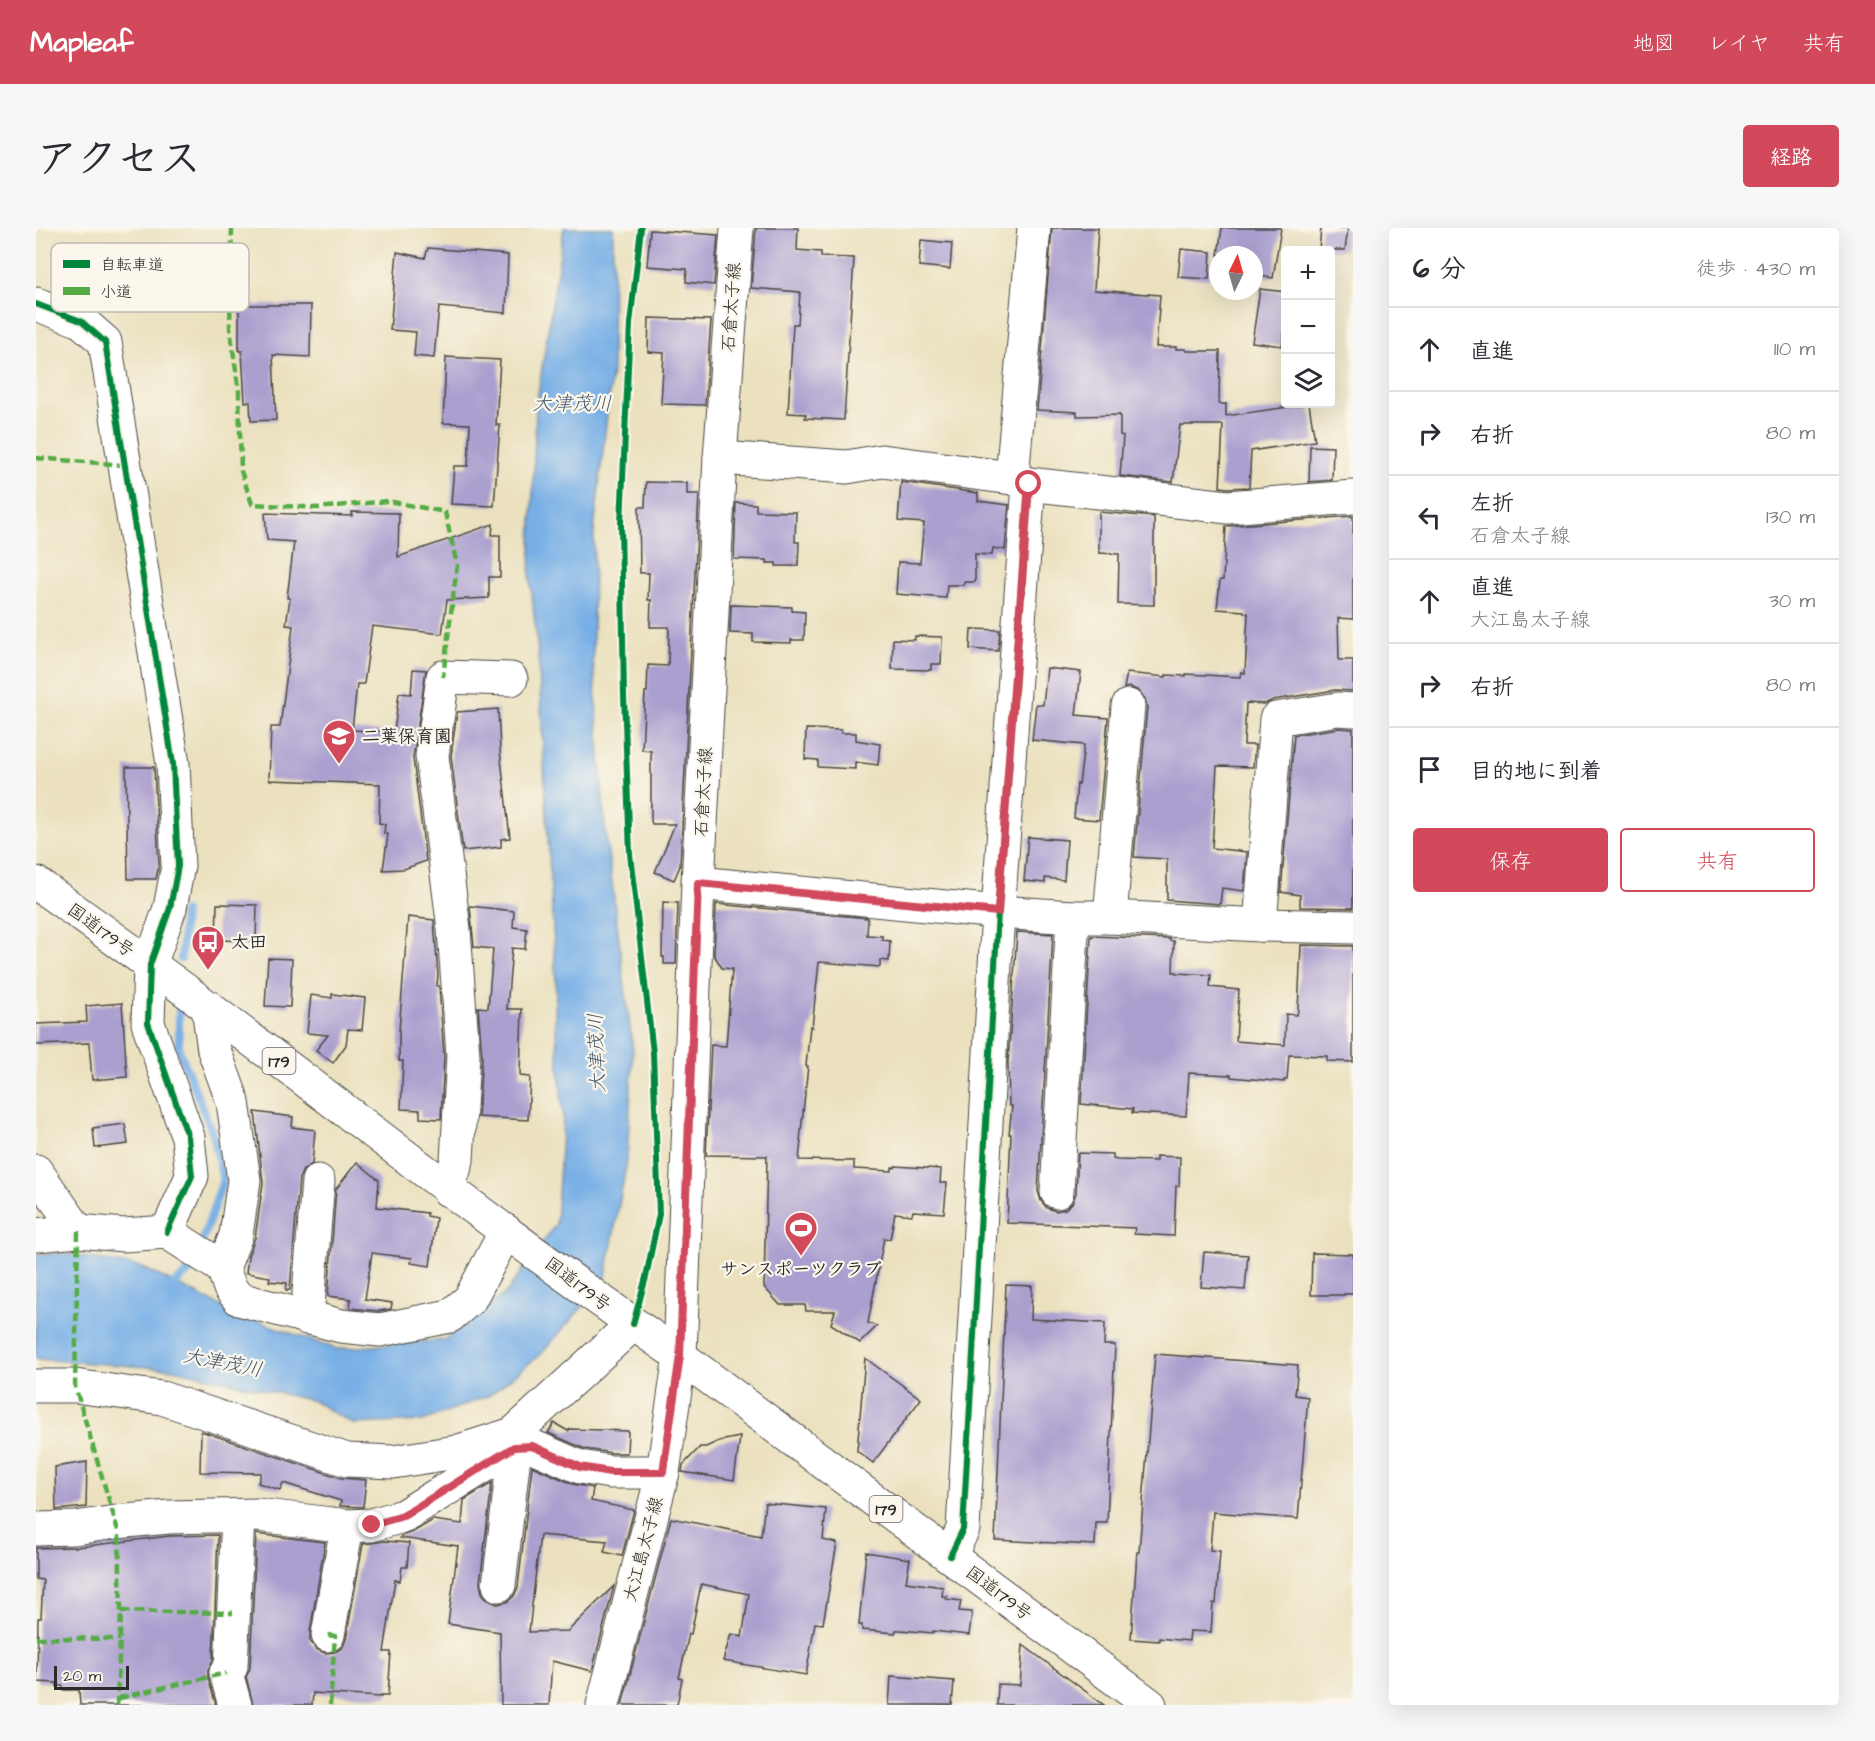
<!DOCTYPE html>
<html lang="ja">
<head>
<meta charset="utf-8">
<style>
  :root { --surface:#fff; --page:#f7f7f7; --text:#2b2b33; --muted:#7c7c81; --line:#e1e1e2; --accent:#d1495b }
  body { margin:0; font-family:"Architects Daughter","Klee One",sans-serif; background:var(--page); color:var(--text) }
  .controls { position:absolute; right:18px; top:18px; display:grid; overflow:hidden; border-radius:6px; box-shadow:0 6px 24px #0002 }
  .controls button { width:54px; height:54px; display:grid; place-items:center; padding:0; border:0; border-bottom:2px solid var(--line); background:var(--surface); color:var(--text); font:30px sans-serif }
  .compass { position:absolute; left:1173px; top:18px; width:54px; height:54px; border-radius:50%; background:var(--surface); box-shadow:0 6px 24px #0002; rotate:5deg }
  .scale { position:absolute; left:18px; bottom:15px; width:75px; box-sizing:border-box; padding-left:6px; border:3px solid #2b2b2b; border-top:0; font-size:16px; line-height:21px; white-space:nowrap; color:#2b2b2b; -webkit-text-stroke:4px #fbf7ec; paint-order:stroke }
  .stop { position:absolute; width:18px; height:18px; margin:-14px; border:4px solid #d1495b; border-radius:50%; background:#fff }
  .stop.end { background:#d1495b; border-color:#fff; box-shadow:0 2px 6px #0008 }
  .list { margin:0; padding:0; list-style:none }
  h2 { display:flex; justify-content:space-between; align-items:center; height:78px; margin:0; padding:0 24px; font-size:26px }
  h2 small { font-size:20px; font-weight:400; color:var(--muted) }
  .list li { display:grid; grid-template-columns:39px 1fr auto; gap:18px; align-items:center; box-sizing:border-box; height:84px; padding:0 24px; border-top:2px solid var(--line) }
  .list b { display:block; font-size:22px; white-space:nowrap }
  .list p { margin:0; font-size:20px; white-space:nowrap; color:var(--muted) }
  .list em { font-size:20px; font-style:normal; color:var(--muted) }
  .actions { display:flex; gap:12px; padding:18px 24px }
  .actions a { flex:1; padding:14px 0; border:2px solid var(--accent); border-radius:6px; text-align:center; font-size:21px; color:var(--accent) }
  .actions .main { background:var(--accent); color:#fff }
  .icon { flex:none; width:33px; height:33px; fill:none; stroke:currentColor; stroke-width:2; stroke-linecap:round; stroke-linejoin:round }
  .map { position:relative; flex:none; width:1317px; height:1477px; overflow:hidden; border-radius:6px }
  header { display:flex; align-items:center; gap:36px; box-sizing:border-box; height:84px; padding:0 30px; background:var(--accent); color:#fff }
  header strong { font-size:28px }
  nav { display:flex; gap:33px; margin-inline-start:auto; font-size:21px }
  .intro { display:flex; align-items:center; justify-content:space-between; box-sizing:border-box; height:144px; padding:0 36px }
  h1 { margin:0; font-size:42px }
  .button { padding:15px 27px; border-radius:6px; background:var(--accent); color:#fff; font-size:21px; font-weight:700 }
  main { display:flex; gap:36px; padding:0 36px }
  aside { flex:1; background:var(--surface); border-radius:6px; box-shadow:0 6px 24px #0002 }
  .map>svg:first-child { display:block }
</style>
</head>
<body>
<header>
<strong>Mapleaf</strong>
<nav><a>地図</a><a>レイヤ</a><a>共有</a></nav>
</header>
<div class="intro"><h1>アクセス</h1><a class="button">経路</a></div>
<main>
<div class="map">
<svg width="1317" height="1477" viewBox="0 0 1317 1477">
  <rect width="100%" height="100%" fill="#fbf7ec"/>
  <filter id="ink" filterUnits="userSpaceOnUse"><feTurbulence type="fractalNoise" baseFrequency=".0167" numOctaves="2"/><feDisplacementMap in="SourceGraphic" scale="12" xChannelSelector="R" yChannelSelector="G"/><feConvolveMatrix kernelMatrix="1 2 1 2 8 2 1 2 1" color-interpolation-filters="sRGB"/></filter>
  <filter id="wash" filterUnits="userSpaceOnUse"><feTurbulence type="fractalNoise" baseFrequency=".008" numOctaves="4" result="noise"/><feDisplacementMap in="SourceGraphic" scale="24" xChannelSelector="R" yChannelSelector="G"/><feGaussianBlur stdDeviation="1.35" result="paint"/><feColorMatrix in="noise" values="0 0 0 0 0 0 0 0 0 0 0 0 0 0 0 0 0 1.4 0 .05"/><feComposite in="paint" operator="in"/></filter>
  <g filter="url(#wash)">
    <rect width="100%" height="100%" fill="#ebe1bf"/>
    <!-- water -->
    <path fill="#77afe6" stroke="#516d88" stroke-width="1.5" d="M528,0H577L576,142L558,303L557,430L569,600L597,823L591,933L569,1053L506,1125L454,1167L387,1193L317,1196L278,1173L138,1141L0,1131V1027L26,1025L105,1039L199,1085L300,1121L408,1112L470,1065L520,996L527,889L519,791L520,755L502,425L494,348L500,179Z"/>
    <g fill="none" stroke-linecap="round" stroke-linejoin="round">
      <!-- stream -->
      <g stroke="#77afe6" stroke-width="8">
        <path d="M145,731L148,684"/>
        <path d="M143,770V822L177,906L187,952L165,1017"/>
        <path d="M133,1061L160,1037L161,1031"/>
      </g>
    </g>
    <g id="blocks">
      <!-- building -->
      <g fill="#ab9fcf">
        <path d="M720,0H762L761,22L785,24V29L818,30L808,192L769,190L770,186L752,185L757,96H762L764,64L715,60Z"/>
        <path d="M1016,0H1062L1058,62L1124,67L1120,119H1140V121H1150V123H1184L1183,176H1190V188L1273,176L1279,213L1215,223L1213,259L1192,260L1184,259L1187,197H1144L1137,254L1084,248L1087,208L1084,207V187L1041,188V184L1001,182Z"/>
        <path d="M1186,0H1245L1237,50L1218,47V27H1182Z"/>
        <path d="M1285,0H1312L1309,22H1283Z"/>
        <path d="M614,2L682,7L678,57L650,54L651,41L611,38Z"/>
        <path d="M885,12L916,15L914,41L883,38Z"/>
        <path d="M392,20L472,27L470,85L403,79L398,130L378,128L380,104L354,102L361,24L389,30Z"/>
        <path d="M1145,21L1175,24L1173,51L1142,49Z"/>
        <path d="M1224,61L1250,64V95L1246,118L1216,114Z"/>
        <path d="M203,77H275L274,129L237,127L240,192L215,193L214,174H209L206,123H203Z"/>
        <path d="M613,90L675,92L669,177L625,176L628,125L612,124Z"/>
        <path d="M410,129L464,132L460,197H464L458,278L415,276L418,238H432L434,196L407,195Z"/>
        <path d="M1274,218L1297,219L1296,252L1273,254Z"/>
        <path d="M610,254L651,255V266H663L644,638L638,652L619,644L639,596H616L615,593V523L606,522L609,464H611L612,437L632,438L633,399H614L615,372H612L613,345H604L603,279H609Z"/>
        <path d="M865,254L942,265V273L973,277L969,322L957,320L956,327L939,326V354H928V357H911L910,370L860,366L862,334L884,335L888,295L862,293Z"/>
        <path d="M700,275L720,276V283L760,284L759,314H763L762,338H740V335H731V332L698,331Z"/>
        <path d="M316,284L363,285L362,329L457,296L456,307H464V349H453V370L411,372L406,406L336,398L328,456H321L316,502L358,504L363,465L375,466L377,441L390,442L377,530L390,633L368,641L347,642L352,606H348L349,596L343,595L344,556L233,552L235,499H244L257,398L250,397L254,370H251L258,314L231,312L229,285L316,288Z"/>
        <path d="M1063,284L1118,289V377L1082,376L1083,326L1063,325Z"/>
        <path d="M1317,288V391L1302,390L1303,432H1317V463L1299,462L1237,472L1229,476L1210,475L1208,517H1219L1217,539L1181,538L1176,620L1211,624L1208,663L1186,660L1184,676L1131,672V631L1098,629L1111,479L1109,471L1103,463L1094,459L1088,460L1091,445L1130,449V447L1150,448V446L1204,449L1205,444L1209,445L1212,385H1208V383L1181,381L1184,352H1187L1190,298Z"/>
        <path d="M695,377L756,379V383L769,384L768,412H755V415L717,414V406L694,405Z"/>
        <path d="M935,401L964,402L962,423L934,421Z"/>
        <path d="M879,408L906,409L905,436H895V442L856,441L857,411L879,412Z"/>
        <path d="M1011,440L1045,444L1040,487L1072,490L1063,592L1038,590L1041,556L1043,557L1048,517L996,512L1000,476L1007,477Z"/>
        <path d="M462,481L464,522L474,610L465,611V619L427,623L415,528L421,484Z"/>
        <path d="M1303,500L1317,501V680L1264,679V667L1245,664L1258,507Z"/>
        <path d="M770,501L805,502V505H820V512L844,516L842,537L819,534V541L782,539V532L769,531Z"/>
        <path d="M90,539H118L123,637L120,651H92Z"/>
        <path d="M992,609L1031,612L1028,652L1009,650V655L988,653Z"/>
        <path d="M627,674L642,675L640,736H628V729H626Z"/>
        <path d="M181,676L221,677L220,713L180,712Z"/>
        <path d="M680,676L832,690L831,707L846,708V712L854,713L853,733L844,732V739L783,734L776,799L774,798L770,838H772L764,913H765L763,932L818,933V941L856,943V939L859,940V938L905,941L904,955H911L908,985L877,983L876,987L859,985L854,1011L848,1010L832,1095L841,1098L824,1115L795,1096L799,1083H770L769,1077H744L728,1059L731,928L670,927L675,817L690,818L696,741L686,740L678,727Z"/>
        <path d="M434,678L478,683L477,699L491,701L489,721L476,720L471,781H486L484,848L494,849L492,892L442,889L446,828L442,779L452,780L457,721L438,719Z"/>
        <path d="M372,689L398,692L402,747L401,758H403L408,827L405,891L384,890V882L365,881L367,833H363V803Z"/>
        <path d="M981,704L1017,706L1002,963L1005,973L1011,980L1020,983L1029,981L1036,975L1040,965L1042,925L1077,926V931L1081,932L1120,933V928L1144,929L1143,958H1140L1138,1008L1098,1006L1099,1000L971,995L975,906H973L976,878H973L972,834Z"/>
        <path d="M1055,708L1134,711V713H1138L1137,744H1141V745L1175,747L1174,759L1203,762L1200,813L1249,817L1250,786L1261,787L1262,782L1265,717L1317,718V834L1291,833V828L1253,827L1251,852H1248V854L1195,849V847L1153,845L1150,888L1096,885L1097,881L1045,876Z"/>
        <path d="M232,730L256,731L254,779L229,778Z"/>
        <path d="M296,766L329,770L326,802L312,801L310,817L297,835L280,822L292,807L271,805L275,767L296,770Z"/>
        <path d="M86,775L91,849L56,852L53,815L0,817V796L51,794L50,778Z"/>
        <path d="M219,884L257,889L256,899L279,902L276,936L267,942L263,951L254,1062H250L251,1055L233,1053L234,1049L210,1045L212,1028L219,1010L227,955Z"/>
        <path d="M89,896L92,916L59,920L57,900Z"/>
        <path d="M321,934L343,952L341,979L391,985V988L400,990L394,1038L375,1035L376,1030L336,1025L329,1071L356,1075L355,1081L343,1083L314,1080L315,1071L292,1068L300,961Z"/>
        <path d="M1168,1024L1212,1027L1209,1062L1165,1059Z"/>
        <path d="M1276,1025L1317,1026V1066H1308V1067H1275Z"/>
        <path d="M970,1057L996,1058L995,1091L1069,1095L1068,1117H1079L1071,1295H1060L1059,1317L959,1312Z"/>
        <path d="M1119,1126L1262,1137L1259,1167L1272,1169L1262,1291L1177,1284L1174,1322L1184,1323L1180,1376L1177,1375L1175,1404L1154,1403L1153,1413L1123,1410V1413L1095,1411L1101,1324H1103Z"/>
        <path d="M829,1130L885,1171L837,1235L821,1223Z"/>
        <path d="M518,1195L532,1203L534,1201L592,1203L591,1225H576L549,1221L512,1205Z"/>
        <path d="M165,1203L305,1250L330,1252L327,1279L304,1278L305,1273L247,1255L244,1262L222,1255L225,1245L164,1244Z"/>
        <path d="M704,1209L698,1252L646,1244L647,1237L664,1219H670L683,1213Z"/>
        <path d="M51,1234L50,1279L20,1282L19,1239Z"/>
        <path d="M496,1238L537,1256L557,1260L555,1273L598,1282L586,1328L568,1324L571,1313L504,1307L493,1404L532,1403L578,1358L556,1443L516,1433L513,1477H465L464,1404L412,1396L422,1318L364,1310L365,1308L377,1304L397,1292L426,1296L428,1272L456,1255L444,1355L446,1365L452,1372L461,1376L471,1374L478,1368L482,1359Z"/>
        <path d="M729,1275L790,1281L787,1312L801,1315L787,1396L779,1395L770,1447L687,1433L695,1406L706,1409L713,1366L665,1356L655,1406H653L643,1450L646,1451L641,1477H586L635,1290L725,1308Z"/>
        <path d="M220,1306L289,1314L274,1404V1413L280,1421L289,1425L299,1424L307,1419L310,1411L327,1316L349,1313L373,1315L371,1339H366L364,1353L359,1352L348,1424H355L352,1468H345V1469L277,1465L276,1477H217L210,1449L214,1440Z"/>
        <path d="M182,1307L177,1432L172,1442V1450L180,1477H44L43,1462H27V1458H21V1455L1,1454L2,1390H5L7,1352L0,1351V1320L42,1319L134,1308Z"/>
        <path d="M830,1324L874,1331L870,1354L907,1359L906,1368H911L910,1371L925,1373L923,1383L936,1384L933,1407L897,1403V1405L864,1402H860L859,1405L826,1402V1397H823Z"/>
        <path d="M987,1417L1068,1477H961L962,1456L984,1457Z"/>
        <path d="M855,1448L918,1453L916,1477H853Z"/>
      </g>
    </g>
  </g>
  <g filter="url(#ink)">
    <use href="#blocks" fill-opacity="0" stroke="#484641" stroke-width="1.5"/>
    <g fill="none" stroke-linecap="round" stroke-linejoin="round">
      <!-- minor casing -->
      <g stroke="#484641" stroke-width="35">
        <g id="minor">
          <path d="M0,76L45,93L69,114L137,536L142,638L134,680L114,737L112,795L152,909L156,948L131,1004"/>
          <path d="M684,230L811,239L846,233L976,250L993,256L1192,279L1317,269"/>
          <path d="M976,250L998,0"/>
          <path d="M662,655L962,684L1037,689H1074L1224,697L1317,699"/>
          <path d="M1074,689L1092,478"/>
          <path d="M1224,697L1240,491L1302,481L1317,482"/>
          <path d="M172,779L178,822L197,874L208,952L200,1007L187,1040L194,1060L203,1071L305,1098L344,1102L414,1088L434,1071L470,1003"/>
          <path d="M0,943L42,1003"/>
          <path d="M412,962L421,932L427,827L418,701L396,528L407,449L475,451"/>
          <path d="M1021,964L1037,689"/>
          <path d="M0,1007L42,1003L88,1007L131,1004L187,1040"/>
          <path d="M271,1090L282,953"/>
          <path d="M0,1158H39L126,1170L311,1232L357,1234L420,1224L477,1206L597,1096"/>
          <path d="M0,1301L39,1300L80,1294L133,1289L222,1287L311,1298L335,1297L367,1288L479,1219L496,1218L544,1239L574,1244H627"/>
          <path d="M914,1328L927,1301L962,684L993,256"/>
          <path d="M463,1357L479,1219L477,1206"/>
          <path d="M292,1407L311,1298"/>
          <path d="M199,1477L190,1445L195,1439L202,1288"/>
        </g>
      </g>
      <!-- major casing -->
      <g stroke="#484641" stroke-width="35">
        <path id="major" d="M567,1477L627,1244L644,1128L662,655L684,230L701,0"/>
      </g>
      <!-- highway casing -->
      <g stroke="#484641" stroke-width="35">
        <path id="highway" d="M0,655C58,696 116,737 173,780C330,897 483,1018 644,1128L1114,1477"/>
      </g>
      <!-- minor -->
      <use href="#minor" stroke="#fff" stroke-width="33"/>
      <!-- major -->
      <use href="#major" stroke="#fff" stroke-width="33"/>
      <!-- highway -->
      <use href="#highway" stroke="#fff" stroke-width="33"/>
      <!-- quiet -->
      <g stroke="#54ab44" stroke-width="4.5" stroke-dasharray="9 4.5" stroke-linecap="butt">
        <path d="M196,0L194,100L203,164L205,243L216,276L281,280L352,273L409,284L421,337L407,449"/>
        <path d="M0,230L88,237"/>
        <path d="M42,1003L39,1158L83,1306L85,1383L81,1477"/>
        <path d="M85,1383L197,1385"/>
        <path d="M292,1407L299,1408L294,1477"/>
        <path d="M0,1410L84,1411"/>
        <path d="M83,1470L190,1445"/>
      </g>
      <!-- cycleway casing -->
      <g stroke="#fbf7ec" stroke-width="10">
        <g id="cycleway">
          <path d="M0,76L45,93L69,114L137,536L142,638L134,680L114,737L112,795L152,909L156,948L131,1004"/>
          <path d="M597,1096L610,1049L623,986L617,825L594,626L588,468L585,295L594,96L605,0"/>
          <path d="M914,1328L927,1301L962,684L993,256"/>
        </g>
      </g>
      <!-- cycleway -->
      <use href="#cycleway" stroke="#00873e" stroke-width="6"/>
    </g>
  </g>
  <g fill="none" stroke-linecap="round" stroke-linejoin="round" filter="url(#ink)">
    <!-- route -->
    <path stroke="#d1495b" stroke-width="8" d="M336,1297L367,1288L478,1219L496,1218L544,1239L574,1244H627L644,1128L662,655L962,684L993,256"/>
  </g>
  <!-- icons -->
  <defs>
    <g id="school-pin" transform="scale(1.725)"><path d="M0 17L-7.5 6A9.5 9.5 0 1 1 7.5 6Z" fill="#d1495b" stroke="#fbf7ec"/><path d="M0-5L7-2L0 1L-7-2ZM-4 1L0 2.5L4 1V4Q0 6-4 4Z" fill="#fff"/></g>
    <g id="bus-pin" transform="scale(1.725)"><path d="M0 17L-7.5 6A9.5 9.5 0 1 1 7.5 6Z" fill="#d1495b" stroke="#fbf7ec"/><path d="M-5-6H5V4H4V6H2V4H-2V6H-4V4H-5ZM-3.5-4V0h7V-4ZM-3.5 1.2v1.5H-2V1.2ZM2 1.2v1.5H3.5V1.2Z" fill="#fff"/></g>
    <g id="stadium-pin" transform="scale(1.725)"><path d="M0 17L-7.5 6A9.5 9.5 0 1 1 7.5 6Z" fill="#d1495b" stroke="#fbf7ec"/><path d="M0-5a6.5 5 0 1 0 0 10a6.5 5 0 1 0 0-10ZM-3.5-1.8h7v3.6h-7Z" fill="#fff"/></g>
  </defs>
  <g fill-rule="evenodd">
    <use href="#school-pin" x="303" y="508"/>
    <use href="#bus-pin" x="172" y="714"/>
    <use href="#stadium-pin" x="765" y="1000"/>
  </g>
  <g text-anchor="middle" stroke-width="4.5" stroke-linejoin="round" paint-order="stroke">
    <!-- shield labels -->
    <g fill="#fbf7ec" stroke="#696865" stroke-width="1.5">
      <rect x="226.5" y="820" width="33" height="26" rx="4.5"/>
      <rect x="833.5" y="1268" width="33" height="26" rx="4.5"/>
    </g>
    <g font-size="16" font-weight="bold" fill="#2b2b2b">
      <text x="243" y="839">179</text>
      <text x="850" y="1287">179</text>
    </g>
    <!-- street labels -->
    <g font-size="18" fill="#2b2b2b" stroke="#fbf7ec">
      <text transform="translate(695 79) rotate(-86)" y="6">石倉太子線</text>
      <text transform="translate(667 564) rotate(-87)" y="6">石倉太子線</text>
      <text transform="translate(65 702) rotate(36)" y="6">国道179号</text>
      <text transform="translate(542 1056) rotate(37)" y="6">国道179号</text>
      <text transform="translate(607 1321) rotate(-75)" y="6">大江島太子線</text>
      <text transform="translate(963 1365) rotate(37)" y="6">国道179号</text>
    </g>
    <!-- poi labels -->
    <g font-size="18" font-weight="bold" fill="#2b2b2b" stroke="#fbf7ec" text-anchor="start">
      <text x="326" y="514">二葉保育園</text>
      <text x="195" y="720">太田</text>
      <text x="765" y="1047" text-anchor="middle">サンスポーツクラブ</text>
    </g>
    <!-- water labels -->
    <g font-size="20" font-style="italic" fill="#46596c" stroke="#fbf7ec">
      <text x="536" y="182">大津茂川</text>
      <text transform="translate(560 825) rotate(-92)" y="7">大津茂川</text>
      <text transform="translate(187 1134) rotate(11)" y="7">大津茂川</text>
    </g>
  </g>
  <!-- legend -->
  <rect x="15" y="15" width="198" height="69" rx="9" fill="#fbf7ec" stroke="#bdbab2" stroke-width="1.5"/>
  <rect x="27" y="32" width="27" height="8" fill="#00873e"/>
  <rect x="27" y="59" width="27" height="8" fill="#54ab44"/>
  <g font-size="16" fill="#2b2b2b">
    <text x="64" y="42">自転車道</text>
    <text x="64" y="69">小道</text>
  </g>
</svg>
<div class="controls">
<button>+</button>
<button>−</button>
<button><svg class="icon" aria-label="layers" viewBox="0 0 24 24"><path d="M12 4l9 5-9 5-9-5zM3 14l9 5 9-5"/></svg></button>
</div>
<svg class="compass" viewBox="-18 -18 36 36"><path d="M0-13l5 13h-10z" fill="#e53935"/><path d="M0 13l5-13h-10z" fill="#7c7c81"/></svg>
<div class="scale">20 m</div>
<div class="stop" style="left:993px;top:256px"></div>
<div class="stop end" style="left:336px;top:1297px"></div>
</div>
<aside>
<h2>6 分<small>徒歩 · 430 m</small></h2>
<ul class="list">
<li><svg class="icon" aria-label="ahead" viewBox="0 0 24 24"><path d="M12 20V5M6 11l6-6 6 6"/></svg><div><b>直進</b></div><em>110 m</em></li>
<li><svg class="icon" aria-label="right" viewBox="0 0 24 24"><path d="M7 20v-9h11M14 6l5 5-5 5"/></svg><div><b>右折</b></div><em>80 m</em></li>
<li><svg class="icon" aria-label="left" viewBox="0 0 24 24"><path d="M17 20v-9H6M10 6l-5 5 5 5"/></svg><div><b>左折</b><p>石倉太子線</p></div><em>130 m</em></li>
<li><svg class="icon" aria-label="ahead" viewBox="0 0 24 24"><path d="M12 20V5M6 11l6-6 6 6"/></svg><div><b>直進</b><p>大江島太子線</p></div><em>30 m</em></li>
<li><svg class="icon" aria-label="right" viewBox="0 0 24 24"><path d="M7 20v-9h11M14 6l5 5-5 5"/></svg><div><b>右折</b></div><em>80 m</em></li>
<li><svg class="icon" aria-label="arrive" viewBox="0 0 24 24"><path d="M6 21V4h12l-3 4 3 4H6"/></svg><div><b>目的地に到着</b></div></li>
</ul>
<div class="actions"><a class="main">保存</a><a>共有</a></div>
</aside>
</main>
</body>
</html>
